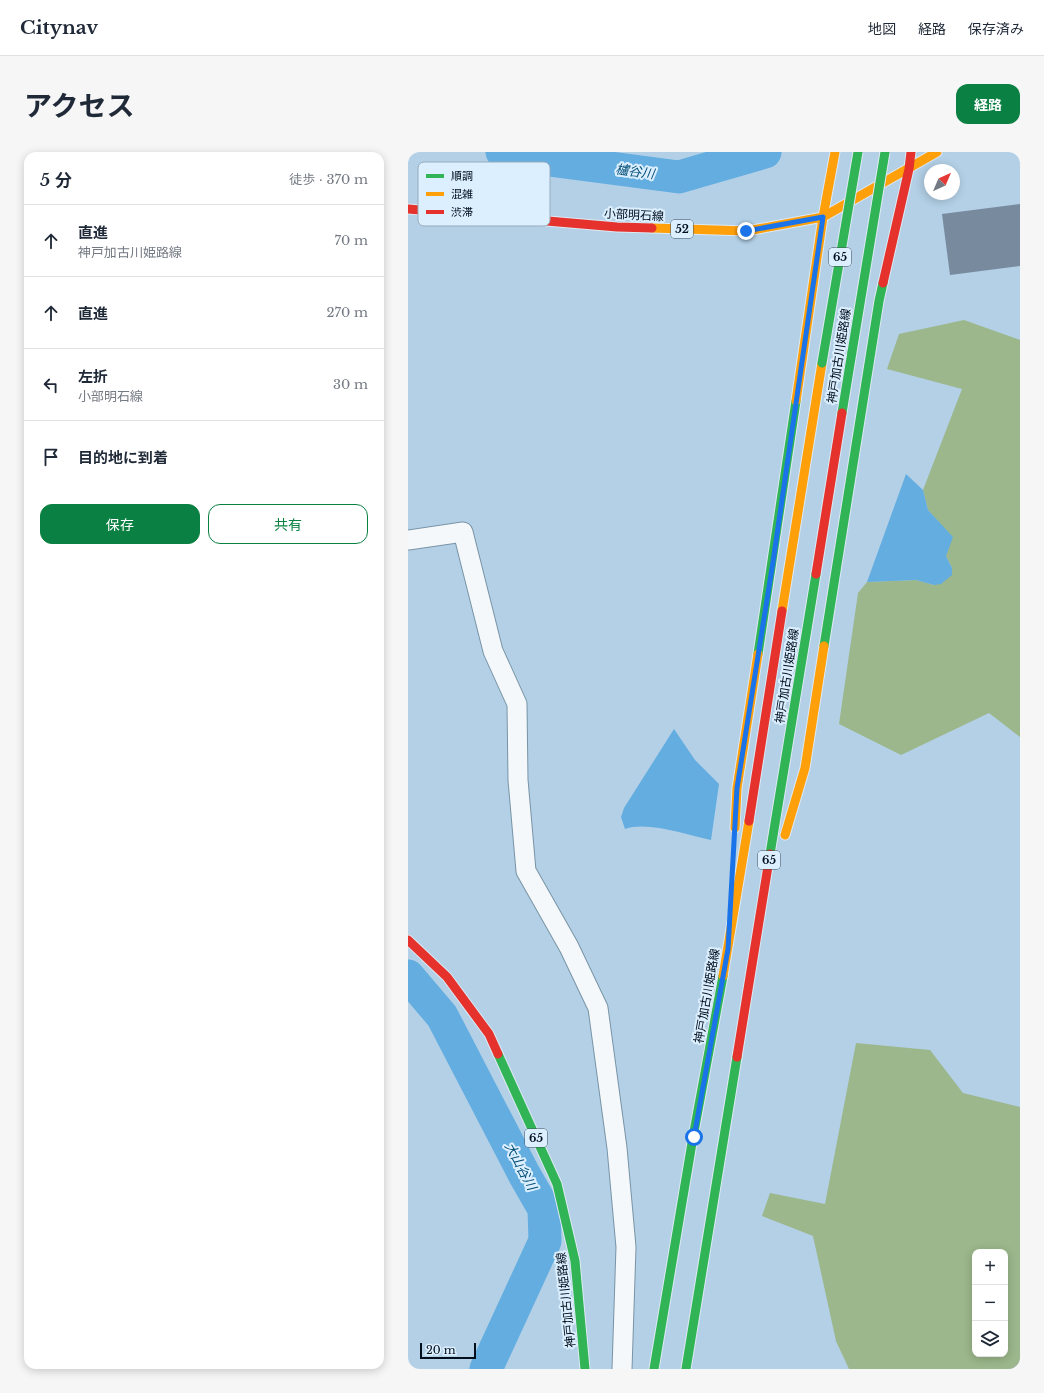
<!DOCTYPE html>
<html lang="ja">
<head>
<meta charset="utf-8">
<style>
  :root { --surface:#fff; --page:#f6f6f7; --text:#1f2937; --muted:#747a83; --line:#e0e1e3; --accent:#0b8043 }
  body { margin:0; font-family:"Libre Baskerville","Noto Sans JP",serif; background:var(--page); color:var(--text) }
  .controls { position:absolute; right:12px; bottom:12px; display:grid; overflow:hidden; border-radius:8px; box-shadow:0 2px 10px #0003 }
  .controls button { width:36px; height:36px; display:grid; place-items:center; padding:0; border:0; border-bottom:1px solid var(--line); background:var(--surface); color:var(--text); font:20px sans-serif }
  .compass { position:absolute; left:516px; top:12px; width:36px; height:36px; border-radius:50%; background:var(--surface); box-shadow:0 2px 10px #0003; rotate:44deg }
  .scale { position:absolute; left:12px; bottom:10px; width:56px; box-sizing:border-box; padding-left:4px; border:2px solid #000d1b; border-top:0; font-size:11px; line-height:14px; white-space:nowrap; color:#000d1b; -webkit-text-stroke:3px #dbefff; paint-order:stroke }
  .stop { position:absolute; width:12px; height:12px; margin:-9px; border:3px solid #1a73e8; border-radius:50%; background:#fff }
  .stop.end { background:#1a73e8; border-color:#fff; box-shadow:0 1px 4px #0008 }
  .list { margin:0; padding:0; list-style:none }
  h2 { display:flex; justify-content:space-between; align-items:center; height:52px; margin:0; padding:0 16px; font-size:17px }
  h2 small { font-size:13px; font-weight:400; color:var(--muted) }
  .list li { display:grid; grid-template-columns:26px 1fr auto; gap:12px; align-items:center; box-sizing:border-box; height:72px; padding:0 16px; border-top:1px solid var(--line) }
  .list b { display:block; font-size:15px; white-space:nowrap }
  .list p { margin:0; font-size:13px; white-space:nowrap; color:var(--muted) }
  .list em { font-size:13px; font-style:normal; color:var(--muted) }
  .actions { display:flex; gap:8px; padding:12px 16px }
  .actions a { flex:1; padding:9px 0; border:1px solid var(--accent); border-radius:12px; text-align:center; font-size:14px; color:var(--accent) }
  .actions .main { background:var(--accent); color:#fff }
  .icon { flex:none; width:22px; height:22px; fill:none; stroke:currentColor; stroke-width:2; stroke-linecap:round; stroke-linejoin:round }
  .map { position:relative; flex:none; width:612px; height:1217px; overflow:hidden; border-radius:12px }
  header { display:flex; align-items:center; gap:24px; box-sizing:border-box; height:56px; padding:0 20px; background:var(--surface); border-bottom:1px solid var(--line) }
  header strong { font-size:19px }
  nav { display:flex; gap:22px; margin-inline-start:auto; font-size:14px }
  .intro { display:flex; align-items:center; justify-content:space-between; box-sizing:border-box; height:96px; padding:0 24px }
  h1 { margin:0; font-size:28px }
  .button { padding:10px 18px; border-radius:12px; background:var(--accent); color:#fff; font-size:14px; font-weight:700 }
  main { display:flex; gap:24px; padding:0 24px }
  aside { flex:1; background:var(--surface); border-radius:12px; box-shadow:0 2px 10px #0003 }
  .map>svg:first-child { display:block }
</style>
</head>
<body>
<header>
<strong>Citynav</strong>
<nav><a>地図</a><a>経路</a><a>保存済み</a></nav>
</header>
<div class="intro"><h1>アクセス</h1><a class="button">経路</a></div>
<main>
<aside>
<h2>5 分<small>徒歩 · 370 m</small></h2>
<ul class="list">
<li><svg class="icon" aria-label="ahead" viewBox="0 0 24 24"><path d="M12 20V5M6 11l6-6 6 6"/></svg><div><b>直進</b><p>神戸加古川姫路線</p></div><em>70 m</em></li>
<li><svg class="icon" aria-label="ahead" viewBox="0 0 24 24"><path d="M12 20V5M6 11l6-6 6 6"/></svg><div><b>直進</b></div><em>270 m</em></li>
<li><svg class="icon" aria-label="left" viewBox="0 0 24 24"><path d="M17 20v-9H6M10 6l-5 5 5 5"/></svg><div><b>左折</b><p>小部明石線</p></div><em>30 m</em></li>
<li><svg class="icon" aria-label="arrive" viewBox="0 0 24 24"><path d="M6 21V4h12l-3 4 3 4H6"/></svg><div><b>目的地に到着</b></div></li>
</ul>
<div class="actions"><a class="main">保存</a><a>共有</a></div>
</aside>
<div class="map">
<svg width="612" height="1217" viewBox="0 0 612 1217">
  <rect width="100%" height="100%" fill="#b3d0e6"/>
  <!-- forest -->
  <g fill="#9cb78b" fill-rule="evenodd">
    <path d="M556,168L612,188V585L581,561L493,603L431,572L450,441L459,430L508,428L526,433L544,416L538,404L544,385L520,358L515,338L554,237L479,217L491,182Z"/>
    <path d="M448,891L522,898L555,941L612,955V1217H441L428,1189L405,1084L354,1064L362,1041L417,1052ZM567,1100H597V1202H567Z"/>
  </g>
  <!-- water -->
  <g fill="#63ade0">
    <path d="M498,322L515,338L520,358L545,385L538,404L544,416V423L533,432L526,433L508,428L459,430Z"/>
    <path d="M266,577L287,608L311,632L303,688C279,683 240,669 217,677L213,665L216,656Z"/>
  </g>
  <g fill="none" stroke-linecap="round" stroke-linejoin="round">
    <!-- river -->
    <g stroke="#63ade0" stroke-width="33">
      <path d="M94,0L118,5L271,25L357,0"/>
      <path d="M0,824L34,864L116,1022L136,1057L137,1089L78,1217"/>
    </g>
  </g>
  <!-- building -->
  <path fill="#788a9e" d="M612,52V114L542,123L534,62Z"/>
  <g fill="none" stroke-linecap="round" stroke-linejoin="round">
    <!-- street casing -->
    <g stroke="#7994a6" stroke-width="21">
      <path id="street" d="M0,388L55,380L85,499L109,552L110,628L118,719L161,795L190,856L209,996L218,1095L214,1217"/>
    </g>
    <!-- fast casing -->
    <g stroke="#ddeaf4" stroke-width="11">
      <g id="fast">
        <path d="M434,261L444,200"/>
        <path d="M416,494L471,149L475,131"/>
        <path d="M350,502L388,249"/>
        <path d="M362,702L408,422"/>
        <path d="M90,902L149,1032L167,1109L177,1217"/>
        <path d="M246,1217L285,985L315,824"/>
        <path d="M278,1217L329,905"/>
      </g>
    </g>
    <!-- slow casing -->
    <g stroke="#ddeaf4" stroke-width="11">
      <g id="slow">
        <path d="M244,76L339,79L415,65L529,0"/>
        <path d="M388,249L415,65L427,0"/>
        <path d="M374,459L414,211"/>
        <path d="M327,676L329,636L350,502"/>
        <path d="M377,683L397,616L416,494"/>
        <path d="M315,824L341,669"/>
      </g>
    </g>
    <!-- jam casing -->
    <g stroke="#ddeaf4" stroke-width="11">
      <g id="jam">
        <path d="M0,57L209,75L244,76"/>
        <path d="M475,131L501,17L503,0"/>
        <path d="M408,422L434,261"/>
        <path d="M341,669L374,459"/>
        <path d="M0,788L39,825L81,882L90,902"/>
        <path d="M329,905L362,702"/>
      </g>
    </g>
    <!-- street -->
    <use href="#street" stroke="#f4f8fb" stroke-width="19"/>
    <!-- fast -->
    <use href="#fast" stroke="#30b455" stroke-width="9"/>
    <!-- slow -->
    <use href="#slow" stroke="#ff9f0a" stroke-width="9"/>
    <!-- jam -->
    <use href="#jam" stroke="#e5322d" stroke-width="9"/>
    <!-- fast-bridge casing -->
    <g stroke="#ddeaf4" stroke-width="11" stroke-linecap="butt">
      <g id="fast-bridge">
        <path d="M444,200L477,0"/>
        <path d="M414,211L450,0"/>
      </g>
    </g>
    <!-- fast-bridge -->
    <use href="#fast-bridge" stroke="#30b455" stroke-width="9"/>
  </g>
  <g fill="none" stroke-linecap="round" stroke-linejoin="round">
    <!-- route -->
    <path stroke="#1a73e8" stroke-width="5" d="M286,985L320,797L329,636L365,410L415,65L338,79"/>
  </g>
  <g text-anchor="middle" stroke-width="4" stroke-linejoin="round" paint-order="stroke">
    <!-- shield labels -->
    <g fill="#dbefff" stroke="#42515f" stroke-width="1">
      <rect x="263" y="68" width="22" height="18" rx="3"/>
      <rect x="421" y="96" width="22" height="18" rx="3"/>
      <rect x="350" y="699" width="22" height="18" rx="3"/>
      <rect x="117" y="977" width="22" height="18" rx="3"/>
    </g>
    <g font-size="11" font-weight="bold" fill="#000d1b">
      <text x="274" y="81">52</text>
      <text x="432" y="109">65</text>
      <text x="361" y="712">65</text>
      <text x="128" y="990">65</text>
    </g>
    <!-- street labels -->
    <g font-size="12" fill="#000d1b" stroke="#dbefff">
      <text transform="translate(226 63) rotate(3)" y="4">小部明石線</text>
      <text transform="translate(431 204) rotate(-81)" y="4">神戸加古川姫路線</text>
      <text transform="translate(379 524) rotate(-81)" y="4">神戸加古川姫路線</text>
      <text transform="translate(299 844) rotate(-80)" y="4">神戸加古川姫路線</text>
      <text transform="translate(158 1148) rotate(-96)" y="4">神戸加古川姫路線</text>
    </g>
    <!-- water labels -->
    <g font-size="13" font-style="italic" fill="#054f79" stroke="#dbefff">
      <text transform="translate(227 19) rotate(8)" y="5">櫨谷川</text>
      <text transform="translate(113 1014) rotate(62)" y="5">大山谷川</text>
    </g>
  </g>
  <!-- legend -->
  <rect x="10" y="10" width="132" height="64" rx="6" fill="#dbefff" stroke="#99abbb" stroke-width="1"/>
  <rect x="18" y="22" width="18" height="4" fill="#30b455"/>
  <rect x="18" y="40" width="18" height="4" fill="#ff9f0a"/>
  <rect x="18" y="58" width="18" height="4" fill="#e5322d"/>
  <g font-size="11" fill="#000d1b">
    <text x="43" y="28">順調</text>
    <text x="43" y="46">混雑</text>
    <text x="43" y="64">渋滞</text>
  </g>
</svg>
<div class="controls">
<button>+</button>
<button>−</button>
<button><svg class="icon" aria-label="layers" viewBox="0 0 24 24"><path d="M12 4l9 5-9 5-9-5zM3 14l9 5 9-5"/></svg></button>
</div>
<svg class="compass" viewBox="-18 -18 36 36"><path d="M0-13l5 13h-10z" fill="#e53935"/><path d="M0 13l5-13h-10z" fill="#747a83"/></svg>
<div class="scale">20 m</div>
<div class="stop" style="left:286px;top:985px"></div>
<div class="stop end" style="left:338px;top:79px"></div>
</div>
</main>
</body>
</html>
